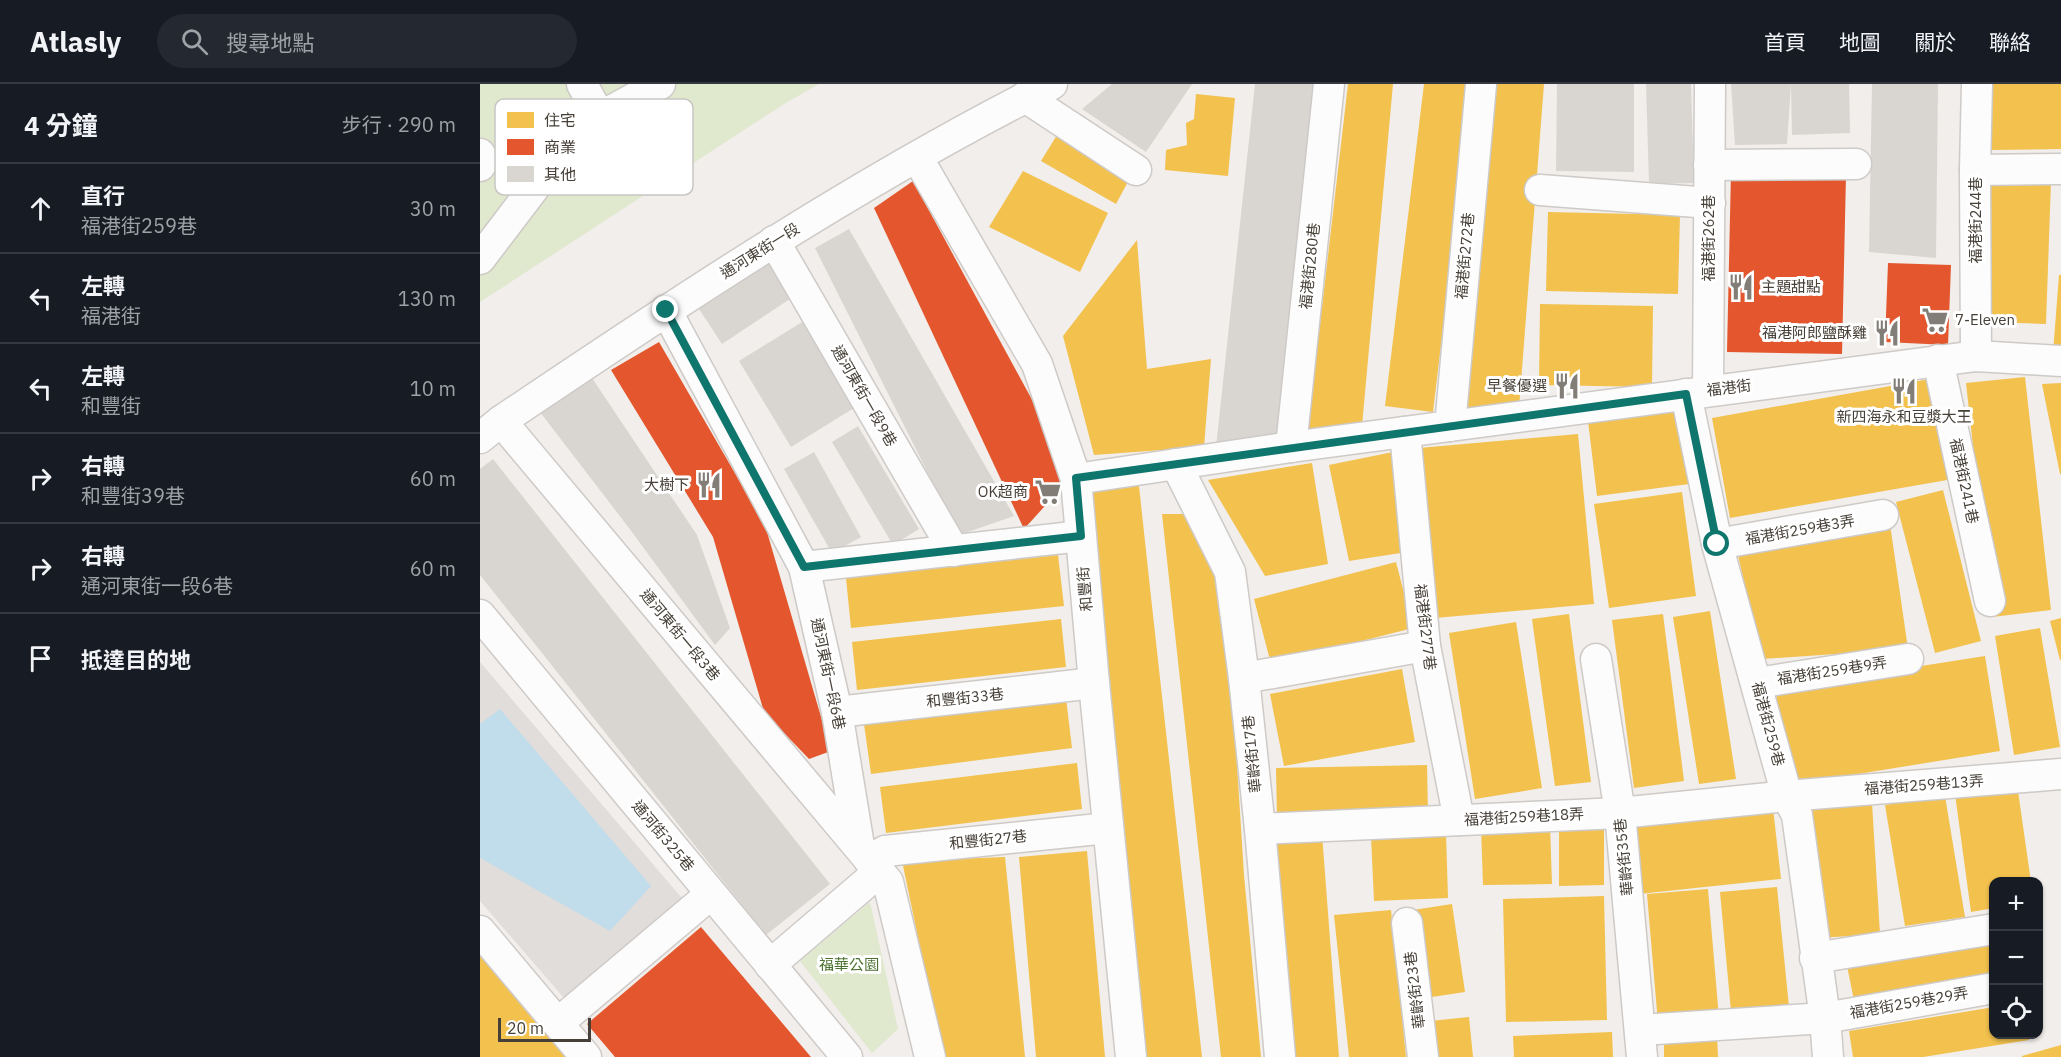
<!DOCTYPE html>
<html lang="zh-TW">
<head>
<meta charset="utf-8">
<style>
  :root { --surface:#171b24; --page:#242831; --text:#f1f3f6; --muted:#9ea1a6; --line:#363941 }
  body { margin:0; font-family:"IBM Plex Sans","Noto Sans TC",sans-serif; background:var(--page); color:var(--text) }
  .controls { position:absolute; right:18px; bottom:18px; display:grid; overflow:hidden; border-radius:12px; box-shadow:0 2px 4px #0004 }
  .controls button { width:54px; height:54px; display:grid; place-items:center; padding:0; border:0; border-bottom:2px solid var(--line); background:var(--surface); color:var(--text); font:30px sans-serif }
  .scale { position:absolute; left:18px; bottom:15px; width:93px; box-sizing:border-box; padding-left:6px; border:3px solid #464038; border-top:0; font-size:16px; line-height:21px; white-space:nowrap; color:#464038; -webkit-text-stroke:4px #fff; paint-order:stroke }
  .stop { position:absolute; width:18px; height:18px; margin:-14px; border:4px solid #0f766e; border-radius:50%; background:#fff }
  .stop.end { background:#0f766e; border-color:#fff; box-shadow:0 2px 6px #0008 }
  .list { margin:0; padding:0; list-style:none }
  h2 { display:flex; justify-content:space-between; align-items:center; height:78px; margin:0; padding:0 24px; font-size:26px }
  h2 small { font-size:20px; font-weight:400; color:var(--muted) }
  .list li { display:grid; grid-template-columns:39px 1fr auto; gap:18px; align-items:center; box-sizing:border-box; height:90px; padding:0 24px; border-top:2px solid var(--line) }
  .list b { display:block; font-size:22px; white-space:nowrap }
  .list p { margin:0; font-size:20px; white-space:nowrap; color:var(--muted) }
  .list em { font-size:20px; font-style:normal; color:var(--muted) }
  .icon { flex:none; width:33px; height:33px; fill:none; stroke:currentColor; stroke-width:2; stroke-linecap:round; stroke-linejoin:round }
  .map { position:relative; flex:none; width:1581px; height:973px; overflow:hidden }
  header { display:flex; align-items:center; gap:36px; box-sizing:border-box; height:84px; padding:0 30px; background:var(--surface); border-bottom:2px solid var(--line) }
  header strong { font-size:28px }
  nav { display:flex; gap:33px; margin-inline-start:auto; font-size:21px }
  .search { width:420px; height:54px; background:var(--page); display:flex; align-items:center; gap:15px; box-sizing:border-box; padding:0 21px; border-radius:33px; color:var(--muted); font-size:22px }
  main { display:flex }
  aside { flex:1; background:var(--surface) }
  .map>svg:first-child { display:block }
</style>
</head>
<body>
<header>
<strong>Atlasly</strong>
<div class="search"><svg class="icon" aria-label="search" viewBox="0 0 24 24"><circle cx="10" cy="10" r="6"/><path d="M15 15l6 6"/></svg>搜尋地點</div>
<nav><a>首頁</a><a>地圖</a><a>關於</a><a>聯絡</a></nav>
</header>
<main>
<aside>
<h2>4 分鐘<small>步行 · 290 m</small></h2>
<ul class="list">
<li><svg class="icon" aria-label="ahead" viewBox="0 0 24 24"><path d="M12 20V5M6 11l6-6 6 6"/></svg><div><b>直行</b><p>福港街259巷</p></div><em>30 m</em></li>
<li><svg class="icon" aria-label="left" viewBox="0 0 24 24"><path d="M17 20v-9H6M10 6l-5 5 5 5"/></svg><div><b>左轉</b><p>福港街</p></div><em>130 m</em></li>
<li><svg class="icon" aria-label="left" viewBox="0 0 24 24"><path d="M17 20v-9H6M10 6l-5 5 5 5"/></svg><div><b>左轉</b><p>和豐街</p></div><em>10 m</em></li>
<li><svg class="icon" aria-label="right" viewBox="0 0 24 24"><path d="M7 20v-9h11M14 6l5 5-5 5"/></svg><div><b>右轉</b><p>和豐街39巷</p></div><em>60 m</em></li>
<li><svg class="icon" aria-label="right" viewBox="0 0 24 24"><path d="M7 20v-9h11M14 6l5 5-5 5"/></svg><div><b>右轉</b><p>通河東街一段6巷</p></div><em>60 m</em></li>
<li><svg class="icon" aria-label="arrive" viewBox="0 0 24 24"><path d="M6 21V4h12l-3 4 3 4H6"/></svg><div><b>抵達目的地</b></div></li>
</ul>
</aside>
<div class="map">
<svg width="1581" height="973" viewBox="0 0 1581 973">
  <rect width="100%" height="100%" fill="#f1eeeb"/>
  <!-- industrial -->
  <path fill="#e1ddda" d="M0,578L207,820L90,921L0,817Z"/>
  <!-- green -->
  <g fill="#e0e8ce">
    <path d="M0,0H339L304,20L0,218Z"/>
    <path d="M390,818L418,945L392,969L320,877Z"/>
  </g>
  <!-- water -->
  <path fill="#c1dcea" d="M20,625L171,802L130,847L0,774V640Z"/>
  <!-- homes -->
  <g fill="#f2c14e">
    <path d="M868,0H913L882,342L827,352Z"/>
    <path d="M944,0H992L953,328L905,322Z"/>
    <path d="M1008,0H1064L1039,324L975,325Z"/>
    <path d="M1511,0H1581V65L1511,66Z"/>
    <path d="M716,10L755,14L748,92L685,86L686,66L707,61L706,39L714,35Z"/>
    <path d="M577,51L650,94L636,120L561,77Z"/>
    <path d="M543,87L628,129L600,188L509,143Z"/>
    <path d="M1511,96L1571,98L1566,240L1507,238Z"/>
    <path d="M1068,128L1200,131L1198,210L1066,207Z"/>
    <path d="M657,156L667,285L731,275L724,363L614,371L583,252Z"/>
    <path d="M1579,191H1581V269H1573Z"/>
    <path d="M1060,220L1173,222L1172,303L1059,301Z"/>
    <path d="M1545,293L1571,526L1512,533L1486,299Z"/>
    <path d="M1455,294L1473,395L1250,434L1232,334Z"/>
    <path d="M1581,299V390H1580L1562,300Z"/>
    <path d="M1200,325L1209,400L1117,412L1108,337Z"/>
    <path d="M1098,350L1114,520L955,534L939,364Z"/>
    <path d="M913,368L927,468L869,477L849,381Z"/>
    <path d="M832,379L848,480L785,492L728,396Z"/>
    <path d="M659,402L672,522L722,973H662L600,409Z"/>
    <path d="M1463,406L1501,557L1455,569L1416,418Z"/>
    <path d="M1202,408L1216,512L1129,524L1114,420Z"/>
    <path d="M682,430H703L734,488L752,602L764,791L781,973H741Z"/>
    <path d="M1409,433L1428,565L1282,575L1257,467Z"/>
    <path d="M578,471L584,522L371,544L366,494Z"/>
    <path d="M916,478L933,544L791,580L774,515Z"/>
    <path d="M1230,527L1256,695L1219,700L1193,533Z"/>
    <path d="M1089,530L1111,698L1075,702L1052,535Z"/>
    <path d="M1183,530L1204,697L1154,704L1132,536Z"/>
    <path d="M1581,534V576H1580L1570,537Z"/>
    <path d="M581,535L586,583L377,606L372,558Z"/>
    <path d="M1036,538L1062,704L995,715L969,549Z"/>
    <path d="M1560,544L1580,663L1534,671L1515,552Z"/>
    <path d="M1505,572L1520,667L1310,701L1295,605Z"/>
    <path d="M922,585L935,658L804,682L790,610Z"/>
    <path d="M586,614L592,664L391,690L384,640Z"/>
    <path d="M597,679L602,725L406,749L400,703Z"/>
    <path d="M947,681L948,730L797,733L796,684Z"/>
    <path d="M1537,700L1551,798H1514V824L1491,828L1475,710Z"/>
    <path d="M1465,712L1485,833L1425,842L1405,721Z"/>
    <path d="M1392,719L1400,850L1339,854L1331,723Z"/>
    <path d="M1293,724L1301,795L1159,810L1152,739Z"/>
    <path d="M1070,741L1072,800L1003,801L1001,743Z"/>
    <path d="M1079,742H1124V801L1079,802Z"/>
    <path d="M842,750L859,973H807L789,755Z"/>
    <path d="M966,750L968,814L894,817L891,753Z"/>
    <path d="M607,767L625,973H556L539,773Z"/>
    <path d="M525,773L545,973H463L422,777Z"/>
    <path d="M1297,803L1310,933L1252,938L1240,808Z"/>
    <path d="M1228,805L1239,934L1178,939L1167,810Z"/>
    <path d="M1124,812L1127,936L1026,938L1023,815Z"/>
    <path d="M972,820L985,908L945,914L933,826Z"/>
    <path d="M911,826L926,973H869L854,831Z"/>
    <path d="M1514,855V900L1376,926L1367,882Z"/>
    <path d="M0,872L25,902L85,973H0Z"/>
    <path d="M1514,923V951H1549V956L1443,973H1373L1369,947Z"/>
    <path d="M989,933L993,973H954L950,937Z"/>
    <path d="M1132,948L1133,973H1034L1033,952Z"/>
    <path d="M1237,952L1238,973H1184V954Z"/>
    <path d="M1581,961V973H1542V972Z"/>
  </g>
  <!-- shops -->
  <g fill="#e4572e">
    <path d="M1251,88L1366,91L1362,270L1247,268Z"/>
    <path d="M433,97L593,391L544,445L394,124Z"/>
    <path d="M1408,179L1471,181L1468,261L1405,258Z"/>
    <path d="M179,258L285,441L351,667L329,675L284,628L233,453L131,286Z"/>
    <path d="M221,843L331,973H135L107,940Z"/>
  </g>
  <!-- building -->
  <g fill="#d9d6d2">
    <path d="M632,0H712L666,68L602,25Z"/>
    <path d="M775,0H833L797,358L736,363Z"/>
    <path d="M1077,0H1154V88L1076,87Z"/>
    <path d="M1166,0H1211L1214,99L1169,100Z"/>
    <path d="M1251,0H1311L1307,60L1255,61Z"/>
    <path d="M1311,0H1369L1370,49L1312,51Z"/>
    <path d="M1392,0H1458L1456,174L1389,168Z"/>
    <path d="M369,145L534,432L479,451L335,164Z"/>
    <path d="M293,176L316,211L242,260L219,225Z"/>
    <path d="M322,238L374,324L311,363L259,277Z"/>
    <path d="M112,294L217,451L250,544L235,561L149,444L60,328Z"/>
    <path d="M378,342L439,445L413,461L352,358Z"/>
    <path d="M334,368L381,453L352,469L304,385Z"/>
    <path d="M13,375L350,800L286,851L0,491V385Z"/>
  </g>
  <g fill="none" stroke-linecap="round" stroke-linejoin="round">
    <!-- minor casing -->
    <g stroke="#cdcac7" stroke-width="33">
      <g id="minor">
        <path d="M102,0L120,33"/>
        <path d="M545,13L656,86"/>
        <path d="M0,70V82"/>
        <path d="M437,73L557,280L596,395L614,599L651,973"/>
        <path d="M1229,81L1376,80"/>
        <path d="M1495,86L1581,85"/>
        <path d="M1060,106L1230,119"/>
        <path d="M294,157L474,467"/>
        <path d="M0,175L92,54L120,33L180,0"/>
        <path d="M186,226L324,483L357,628L379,762"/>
        <path d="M1496,272L1495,86L1497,0"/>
        <path d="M1458,276L1510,517"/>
        <path d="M1228,307L1230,0"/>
        <path d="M1206,310L1237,460L1307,712L1317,731L1345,934L1348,973"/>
        <path d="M21,337L408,798L450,973"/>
        <path d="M970,342L1001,1"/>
        <path d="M925,348L945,562L979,736"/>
        <path d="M0,354L21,337C199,217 379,97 572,0"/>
        <path d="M811,363L849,0"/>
        <path d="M696,380L750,488L764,594L780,745L800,973"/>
        <path d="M596,395L811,363L1496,272L1581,277"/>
        <path d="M1237,460L1403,431"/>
        <path d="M324,483L601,452"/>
        <path d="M0,531L367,973"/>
        <path d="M1116,575L1140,729L1162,973"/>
        <path d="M764,594L945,562"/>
        <path d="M1277,599L1428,575"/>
        <path d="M357,628L614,599"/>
        <path d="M780,745L1140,729L1307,712L1581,690"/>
        <path d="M389,776L405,767L628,744"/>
        <path d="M927,839L943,973"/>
        <path d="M0,847L106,973"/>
        <path d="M1335,874L1514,845"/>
        <path d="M290,881L400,787"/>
        <path d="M78,939L231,810"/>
        <path d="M1161,946L1345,934L1514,904"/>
      </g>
    </g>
    <!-- minor -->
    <use href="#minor" stroke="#fdfcfc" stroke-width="30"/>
  </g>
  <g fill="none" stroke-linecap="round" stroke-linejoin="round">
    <!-- route -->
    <path stroke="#0f766e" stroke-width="8" d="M186,226L324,483L601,452L596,394L1206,310L1237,460"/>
  </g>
  <!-- icons -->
  <defs>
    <g id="restaurant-bare" transform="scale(2.07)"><path d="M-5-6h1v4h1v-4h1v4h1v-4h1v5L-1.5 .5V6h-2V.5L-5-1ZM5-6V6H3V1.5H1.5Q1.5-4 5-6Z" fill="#827d77" stroke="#fff" stroke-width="2.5" paint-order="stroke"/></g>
    <g id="supermarket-bare" transform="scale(2.07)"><path d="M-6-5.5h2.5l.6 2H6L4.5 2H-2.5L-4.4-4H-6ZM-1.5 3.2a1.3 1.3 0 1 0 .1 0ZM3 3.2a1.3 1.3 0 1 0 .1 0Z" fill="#827d77" stroke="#fff" stroke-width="2.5" paint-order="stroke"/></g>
  </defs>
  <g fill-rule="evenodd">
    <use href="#restaurant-bare" x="1261" y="203"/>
    <use href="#supermarket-bare" x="1455" y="236"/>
    <use href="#restaurant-bare" x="1407" y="249"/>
    <use href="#restaurant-bare" x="1087" y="302"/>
    <use href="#restaurant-bare" x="1424" y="307"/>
    <use href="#restaurant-bare" x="229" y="401"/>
    <use href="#supermarket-bare" x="568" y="408"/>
  </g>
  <g text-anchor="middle" stroke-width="6" stroke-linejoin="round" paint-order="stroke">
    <!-- street labels -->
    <g font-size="15" fill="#464038" stroke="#fff">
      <text transform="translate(1496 136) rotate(-90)" y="5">福港街244巷</text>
      <text transform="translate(1229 154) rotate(-90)" y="5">福港街262巷</text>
      <text transform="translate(280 167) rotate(-32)" y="5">通河東街一段</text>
      <text transform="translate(985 172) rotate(-85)" y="5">福港街272巷</text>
      <text transform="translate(830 182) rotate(-84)" y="5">福港街280巷</text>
      <text transform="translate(1249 304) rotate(-7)" y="5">福港街</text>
      <text transform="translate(384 312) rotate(60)" y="5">通河東街一段9巷</text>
      <text transform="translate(1484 397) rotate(78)" y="5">福港街241巷</text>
      <text transform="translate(1320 446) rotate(-10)" y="5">福港街259巷3弄</text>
      <text transform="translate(605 505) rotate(-95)" y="5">和豐街</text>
      <text transform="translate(945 543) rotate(83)" y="5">福港街277巷</text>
      <text transform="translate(200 551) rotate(50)" y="5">通河東街一段3巷</text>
      <text transform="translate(1352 587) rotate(-9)" y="5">福港街259巷9弄</text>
      <text transform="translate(348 590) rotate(78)" y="5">通河東街一段6巷</text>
      <text transform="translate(485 614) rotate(-6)" y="5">和豐街33巷</text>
      <text transform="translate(1288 640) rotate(75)" y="5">福港街259巷</text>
      <text transform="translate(772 670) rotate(-96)" y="5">華齡街17巷</text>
      <text transform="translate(1444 701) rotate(-4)" y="5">福港街259巷13弄</text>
      <text transform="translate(1044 733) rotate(-3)" y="5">福港街259巷18弄</text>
      <text transform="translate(183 752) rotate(50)" y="5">通河街325巷</text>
      <text transform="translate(508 756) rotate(-6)" y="5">和豐街27巷</text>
      <text transform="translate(1144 773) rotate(-96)" y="5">華齡街35巷</text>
      <text transform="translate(935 906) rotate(-97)" y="5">華齡街23巷</text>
      <text transform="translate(1429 919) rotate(-10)" y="5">福港街259巷29弄</text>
    </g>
    <!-- poi labels -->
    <g font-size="15" fill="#464038" stroke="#fff" text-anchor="end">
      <text x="1281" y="208" text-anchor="start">主題甜點</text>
      <text x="1475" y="241" text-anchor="start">7-Eleven</text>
      <text x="1387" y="254">福港阿郎鹽酥雞</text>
      <text x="1067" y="307">早餐優選</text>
      <text x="1424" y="338" text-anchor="middle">新四海永和豆漿大王</text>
      <text x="209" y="406">大樹下</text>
      <text x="548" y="413">OK超商</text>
    </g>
    <!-- park labels -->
    <g font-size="15" fill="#4e7231" stroke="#fff">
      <text x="369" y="886">福華公園</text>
    </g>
  </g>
  <!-- legend -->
  <rect x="15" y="15" width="198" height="96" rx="9" fill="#fff" stroke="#c8c6c3" stroke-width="1.5"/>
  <rect x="27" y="28" width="27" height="16" fill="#f2c14e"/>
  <rect x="27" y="55" width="27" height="16" fill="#e4572e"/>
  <rect x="27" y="82" width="27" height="16" fill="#d9d6d2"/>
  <g font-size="16" fill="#464038">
    <text x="64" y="42">住宅</text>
    <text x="64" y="69">商業</text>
    <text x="64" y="96">其他</text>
  </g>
</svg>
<div class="controls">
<button>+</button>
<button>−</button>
<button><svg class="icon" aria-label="locate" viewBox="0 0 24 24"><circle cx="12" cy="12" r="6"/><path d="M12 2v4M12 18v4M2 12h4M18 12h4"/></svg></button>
</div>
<div class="scale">20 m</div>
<div class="stop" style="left:1237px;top:460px"></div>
<div class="stop end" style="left:186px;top:226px"></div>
</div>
</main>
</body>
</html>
